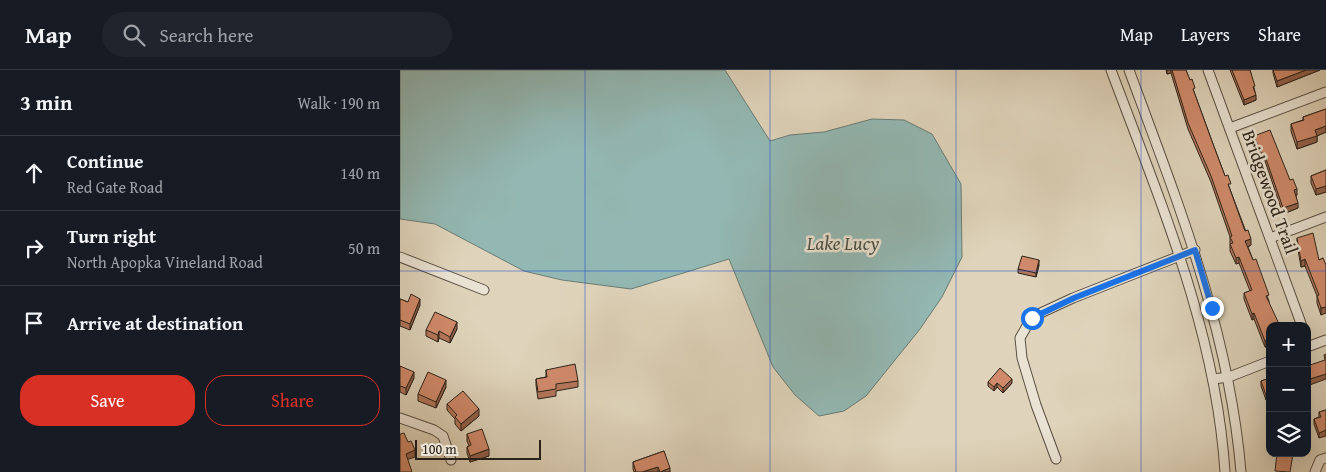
<!DOCTYPE html>
<html lang="en">
<head>
<meta charset="utf-8">
<style>
  :root { --surface:#171b24; --page:#20242c; --text:#f1f3f6; --muted:#9ea1a6; --line:#363941; --accent:#d93025 }
  body { margin:0; font-family:"Gentium Book Plus",serif; background:var(--page); color:var(--text) }
  .controls { position:absolute; right:15px; bottom:15px; display:grid; overflow:hidden; border-radius:10px; box-shadow:0 5px 20px #0002 }
  .controls button { width:45px; height:45px; display:grid; place-items:center; padding:0; border:0; border-bottom:1px solid var(--line); background:var(--surface); color:var(--text); font:25px sans-serif }
  .scale { position:absolute; left:15px; bottom:12px; width:126px; box-sizing:border-box; padding-left:5px; border:2px solid #2b2219; border-top:0; font-size:14px; line-height:18px; white-space:nowrap; color:#2b2219; -webkit-text-stroke:4px #eae3d3; paint-order:stroke }
  .stop { position:absolute; width:15px; height:15px; margin:-11px; border:4px solid #1a73e8; border-radius:50%; background:#fff }
  .stop.end { background:#1a73e8; border-color:#fff; box-shadow:0 1px 5px #0008 }
  .list { margin:0; padding:0; list-style:none }
  h2 { display:flex; justify-content:space-between; align-items:center; height:65px; margin:0; padding:0 20px; font-size:21px }
  h2 small { font-size:16px; font-weight:400; color:var(--muted) }
  .list li { display:grid; grid-template-columns:32px 1fr auto; gap:15px; align-items:center; box-sizing:border-box; height:75px; padding:0 20px; border-top:1px solid var(--line) }
  .list b { display:block; font-size:19px; white-space:nowrap }
  .list p { margin:0; font-size:16px; white-space:nowrap; color:var(--muted) }
  .list em { font-size:16px; font-style:normal; color:var(--muted) }
  .actions { display:flex; gap:10px; padding:15px 20px }
  .actions a { flex:1; padding:11px 0; border:1px solid var(--accent); border-radius:20px; text-align:center; font-size:18px; color:var(--accent) }
  .actions .main { background:var(--accent); color:#fff }
  .icon { flex:none; width:28px; height:28px; fill:none; stroke:currentColor; stroke-width:2; stroke-linecap:round; stroke-linejoin:round }
  .map { position:relative; flex:none; width:926px; height:402px; overflow:hidden }
  header { display:flex; align-items:center; gap:30px; box-sizing:border-box; height:70px; padding:0 25px; background:var(--surface); border-bottom:1px solid var(--line) }
  header strong { font-size:24px }
  nav { display:flex; gap:28px; margin-inline-start:auto; font-size:18px }
  .search { width:350px; height:45px; background:var(--page); display:flex; align-items:center; gap:12px; box-sizing:border-box; padding:0 18px; border-radius:28px; color:var(--muted); font-size:19px }
  main { display:flex }
  aside { flex:1; background:var(--surface) }
  .map>svg:first-child { display:block }
</style>
</head>
<body>
<header>
<strong>Map</strong>
<div class="search"><svg class="icon" aria-label="search" viewBox="0 0 24 24"><circle cx="10" cy="10" r="6"/><path d="M15 15l6 6"/></svg>Search here</div>
<nav><a>Map</a><a>Layers</a><a>Share</a></nav>
</header>
<main>
<aside>
<h2>3 min<small>Walk · 190 m</small></h2>
<ul class="list">
<li><svg class="icon" aria-label="ahead" viewBox="0 0 24 24"><path d="M12 20V5M6 11l6-6 6 6"/></svg><div><b>Continue</b><p>Red Gate Road</p></div><em>140 m</em></li>
<li><svg class="icon" aria-label="right" viewBox="0 0 24 24"><path d="M7 20v-9h11M14 6l5 5-5 5"/></svg><div><b>Turn right</b><p>North Apopka Vineland Road</p></div><em>50 m</em></li>
<li><svg class="icon" aria-label="arrive" viewBox="0 0 24 24"><path d="M6 21V4h12l-3 4 3 4H6"/></svg><div><b>Arrive at destination</b></div></li>
</ul>
<div class="actions"><a class="main">Save</a><a>Share</a></div>
</aside>
<div class="map">
<svg width="926" height="402" viewBox="0 0 926 402">
  <rect width="100%" height="100%" fill="#dfd4bb"/>
  <filter id="stains"><feTurbulence type="fractalNoise" baseFrequency=".004" numOctaves="4"/><feColorMatrix values="0 0 0 0 .2 0 0 0 0 .09 0 0 0 0 .02 0 0 0 .5 -.17"/></filter>
  <radialGradient id="worn" r=".72"><stop offset=".6" stop-color="#630" stop-opacity="0"/><stop offset="1" stop-color="#630" stop-opacity=".3"/></radialGradient>
  <!-- water -->
  <path fill="#93b8b3" stroke="#697c75" d="M0,0H325L370,71L390,65L424,62L472,49L504,50L532,64L561,114L562,187L542,227L520,259L466,326L444,341L419,346L395,325L373,297L329,189L231,219L162,210L124,201L35,154L0,149Z"/>
  <g fill="none" stroke-linecap="round" stroke-linejoin="round">
    <!-- minor casing -->
    <g stroke="#584e42" stroke-width="11">
      <g id="minor">
        <path d="M711,0C760,131 816,261 825,402"/>
        <path d="M729,0C778,133 829,260 841,402"/>
        <path d="M808,0L902,256"/>
        <path d="M830,58L926,22"/>
        <path d="M870,168L926,147"/>
        <path d="M0,187L84,220"/>
        <path d="M907,277L926,270"/>
        <path d="M813,309L829,307L870,291"/>
        <path d="M0,348L34,360L43,366L51,390"/>
        <path d="M656,389L636,335L622,288L620,268L632,247L673,228L795,180"/>
        <path d="M915,402L920,390L926,388"/>
      </g>
    </g>
    <!-- minor -->
    <use href="#minor" stroke="#eae3d3" stroke-width="9"/>
  </g>
  <!-- wall -->
  <g fill="#b3775c" stroke="#2b2219">
    <path d="M766,0H786L813,74L851,175L848,177L869,231L870,276L865,277L854,249L852,250L844,229V223L850,221L839,193L836,194L830,181V167L811,112L788,59L771,3L767,4Z"/>
    <path d="M830,0H850L855,22L856,30L844,35Z"/>
    <path d="M873,0H920L877,17L873,3Z"/>
    <path d="M926,39V62L917,66V72L897,79L891,61V54L903,50V47Z"/>
    <path d="M854,66L890,110L897,125L896,126L898,138L883,144L864,88L861,89L854,72Z"/>
    <path d="M926,100V122L916,125L911,113V106Z"/>
    <path d="M897,168L919,190L923,188L921,245L917,233V226L905,196L901,197L897,174Z"/>
    <path d="M639,195L636,207L618,203V199Z"/>
    <path d="M0,229L8,232L20,235L10,260L0,256Z"/>
    <path d="M57,259L50,273L39,268L38,272L26,266V260Z"/>
    <path d="M0,296L14,308L6,325L0,322Z"/>
    <path d="M146,300L178,311V317L156,321V326L138,329L136,315V309L146,307Z"/>
    <path d="M870,308L866,330L861,316V311Z"/>
    <path d="M588,312L612,313L603,323L597,317L594,321L588,316Z"/>
    <path d="M46,317L36,338L18,331V324Z"/>
    <path d="M47,334L79,346L61,361L55,354V349L47,340Z"/>
    <path d="M926,340L919,368L914,354V349L919,347V342Z"/>
    <path d="M67,364L89,386L70,392L67,383V377L69,376L67,371Z"/>
    <path d="M264,381L270,402H234L233,399V392Z"/>
  </g>
  <!-- shaded-wall -->
  <g fill="#92614b" stroke="#2b2219">
    <path d="M767,0H771V3L767,4Z"/>
    <path d="M906,0H920L877,17V11Z"/>
    <path d="M856,25V30L844,35V30Z"/>
    <path d="M926,56V62L917,66V72L897,79V72L915,60Z"/>
    <path d="M861,83H864V88L861,89Z"/>
    <path d="M926,116V122L916,125V119Z"/>
    <path d="M897,119V125L894,126V120Z"/>
    <path d="M898,133V138L883,144V138Z"/>
    <path d="M851,169V175L845,178V171Z"/>
    <path d="M839,187V193L836,194V188Z"/>
    <path d="M905,189V196L901,197V191Z"/>
    <path d="M639,190V195L636,207V203Z"/>
    <path d="M20,229V235L10,260V254Z"/>
    <path d="M926,237V243L921,245V238Z"/>
    <path d="M854,243V249L852,250V244Z"/>
    <path d="M57,252V259L50,273V267Z"/>
    <path d="M39,261V268L38,272V265Z"/>
    <path d="M870,269V276L865,277V271Z"/>
    <path d="M14,302V308L6,325V318Z"/>
    <path d="M926,304V309L907,316V310Z"/>
    <path d="M612,309V313L603,323V318Z"/>
    <path d="M46,310V317L36,338V332Z"/>
    <path d="M597,313V317L594,321V317Z"/>
    <path d="M870,324V329L866,330V325Z"/>
    <path d="M79,339V346L61,361V354Z"/>
    <path d="M926,360V366L919,368V363Z"/>
    <path d="M89,379V386L70,392V386Z"/>
    <path d="M15,380V387L6,390V384Z"/>
    <path d="M258,397V402H242Z"/>
    <path d="M270,398V402H260Z"/>
  </g>
  <!-- building -->
  <g fill="#d08a6b" stroke="#2b2219">
    <path d="M772,0H786L790,10L792,9L795,18L793,19L813,74L825,106L828,105L831,114H828L845,161L848,160L851,169L845,171L853,190L856,189L869,225L866,226L880,256H870V269L865,271L854,243L852,244L844,223L852,220L839,187L836,188L830,174L833,173L830,167L832,166L811,106L788,53Z"/>
    <path d="M832,0H850L855,16L853,17L856,25L844,30Z"/>
    <path d="M873,0H906L877,11Z"/>
    <path d="M926,39V56L915,60L917,66L897,72L891,54L904,50L903,47Z"/>
    <path d="M870,60L890,110L893,109L897,119L894,120L898,133L883,138L864,83H861L854,66Z"/>
    <path d="M926,100V116L916,119L911,106Z"/>
    <path d="M913,163L919,190L923,188L926,195V237L921,238L917,226L919,225L905,189L901,191L897,168Z"/>
    <path d="M622,186L639,190L636,203L618,199Z"/>
    <path d="M11,224L20,229L10,254L0,250V229L8,232Z"/>
    <path d="M35,242L57,252L50,267L39,261L38,265L26,260Z"/>
    <path d="M926,284V304L907,310V296L925,290L924,285Z"/>
    <path d="M175,294L178,311L156,314V319L138,322L136,309L147,307L146,300Z"/>
    <path d="M0,296L14,302L6,318L0,316Z"/>
    <path d="M600,298L612,309L603,318L597,313L594,317L588,312Z"/>
    <path d="M28,302L46,310L36,332L18,324Z"/>
    <path d="M870,308V324L866,325L861,311Z"/>
    <path d="M63,321L79,339L61,354L55,347L57,345L47,334Z"/>
    <path d="M926,340V360L919,363L914,349L921,347L919,342Z"/>
    <path d="M82,359L89,379L70,386L67,377L71,375L67,364Z"/>
    <path d="M4,363L8,372L11,371L15,380L6,384L12,402H0V364Z"/>
    <path d="M264,381L270,398L260,402L258,397L242,402H236L233,392Z"/>
    <path d="M877,383L893,384L890,402L875,401Z"/>
  </g>
  <g fill="none" stroke-linecap="round" stroke-linejoin="round">
    <!-- route -->
    <path stroke="#1a73e8" stroke-width="6" d="M632,248L674,228L795,180L812,238"/>
  </g>
  <!-- grid -->
  <path fill="none" stroke="#1d4ed8" stroke-width="1" stroke-opacity="0.55" d="M185,0V402M370,0V402M556,0V402M741,0V402M0,201H926"/>
  <g text-anchor="middle" stroke-width="5" stroke-linejoin="round" paint-order="stroke">
    <!-- street labels -->
    <g font-size="18" fill="#2b2219" stroke="#eae3d3">
      <text transform="translate(870 122) rotate(70)" y="6">Bridgewood Trail</text>
    </g>
    <!-- water labels -->
    <g font-size="19" font-style="italic" fill="#4a4f47" stroke="#eae3d3">
      <text x="443" y="180">Lake Lucy</text>
    </g>
  </g>
  <rect width="100%" height="100%" filter="url(#stains)"/>
  <rect width="100%" height="100%" fill="url(#worn)"/>
</svg>
<div class="controls">
<button>+</button>
<button>−</button>
<button><svg class="icon" aria-label="layers" viewBox="0 0 24 24"><path d="M12 4l9 5-9 5-9-5zM3 14l9 5 9-5"/></svg></button>
</div>
<div class="scale">100 m</div>
<div class="stop" style="left:632px;top:248px"></div>
<div class="stop end" style="left:812px;top:238px"></div>
</div>
</main>
</body>
</html>
